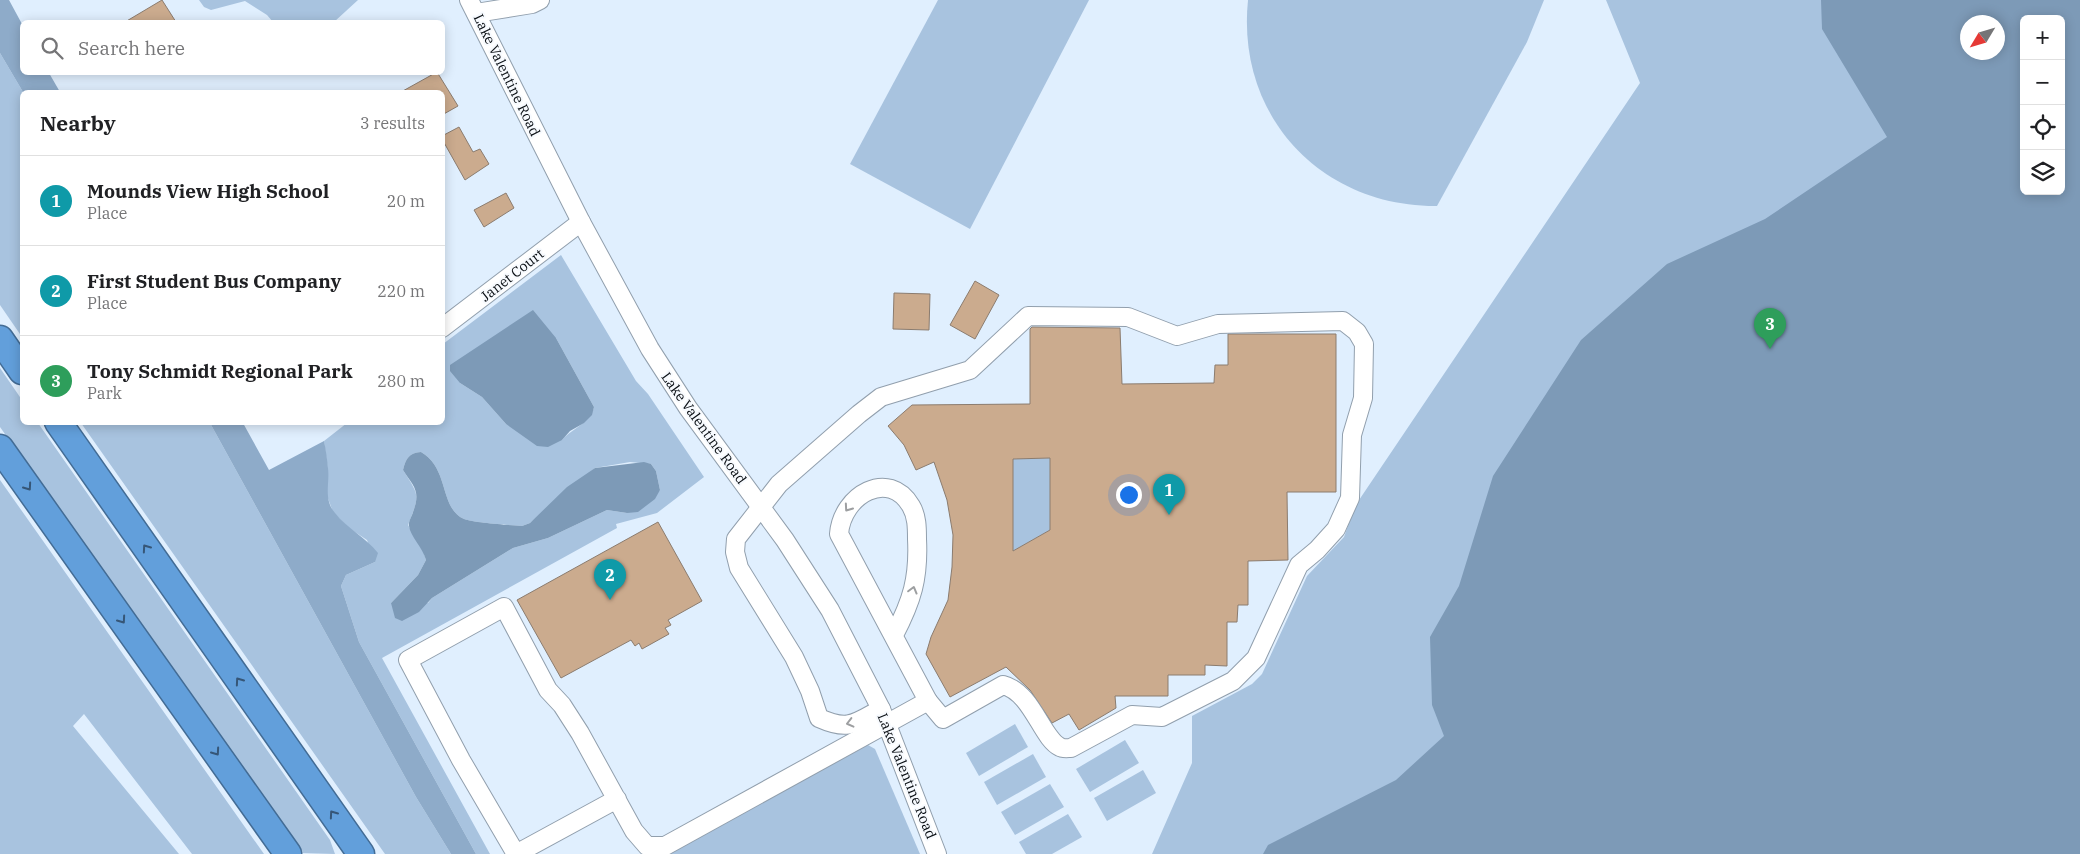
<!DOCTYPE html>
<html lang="en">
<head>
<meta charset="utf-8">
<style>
  :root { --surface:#fff; --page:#f6f6f6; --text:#202124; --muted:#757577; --line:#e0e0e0; --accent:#0b8043 }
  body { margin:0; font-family:"IBM Plex Serif",serif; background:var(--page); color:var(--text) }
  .controls { position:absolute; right:15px; top:15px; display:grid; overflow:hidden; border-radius:8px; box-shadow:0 2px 12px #0003 }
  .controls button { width:45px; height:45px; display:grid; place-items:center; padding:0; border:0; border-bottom:1px solid var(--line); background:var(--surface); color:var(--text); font:25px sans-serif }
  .compass { position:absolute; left:1960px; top:15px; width:45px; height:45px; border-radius:50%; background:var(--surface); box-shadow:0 2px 12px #0003; rotate:232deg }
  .you { position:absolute; left:1128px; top:494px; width:18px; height:18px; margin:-12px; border:4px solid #fff; border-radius:50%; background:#1a73e8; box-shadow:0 0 0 8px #1a73e833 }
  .badge { display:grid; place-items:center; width:32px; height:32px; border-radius:50%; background:var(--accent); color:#fff; font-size:16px; font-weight:700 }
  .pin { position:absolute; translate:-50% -41px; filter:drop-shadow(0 1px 2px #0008) }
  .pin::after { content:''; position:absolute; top:26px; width:18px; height:15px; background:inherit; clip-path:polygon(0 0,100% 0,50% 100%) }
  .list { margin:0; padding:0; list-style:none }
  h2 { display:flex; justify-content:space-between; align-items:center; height:65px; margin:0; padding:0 20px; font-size:21px }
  h2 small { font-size:16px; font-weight:400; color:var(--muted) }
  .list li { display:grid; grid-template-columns:32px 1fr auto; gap:15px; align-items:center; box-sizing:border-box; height:90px; padding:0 20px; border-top:1px solid var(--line) }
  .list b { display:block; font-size:19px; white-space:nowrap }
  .list p { margin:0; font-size:16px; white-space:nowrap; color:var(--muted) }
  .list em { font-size:16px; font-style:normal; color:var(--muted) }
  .icon { flex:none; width:28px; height:28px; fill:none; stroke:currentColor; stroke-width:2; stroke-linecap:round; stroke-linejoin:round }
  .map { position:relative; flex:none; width:2080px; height:854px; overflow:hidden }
  .search { position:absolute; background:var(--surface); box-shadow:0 2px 12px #0003; left:20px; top:20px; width:425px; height:55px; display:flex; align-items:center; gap:12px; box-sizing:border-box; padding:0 18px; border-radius:8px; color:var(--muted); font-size:19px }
  .panel { position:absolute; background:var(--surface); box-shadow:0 2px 12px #0003; left:20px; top:90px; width:425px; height:335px; border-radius:8px }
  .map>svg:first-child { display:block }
</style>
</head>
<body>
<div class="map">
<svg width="2080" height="854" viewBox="0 0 2080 854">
  <rect width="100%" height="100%" fill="#e0effe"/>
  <!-- green -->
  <g fill="#a8c3df" fill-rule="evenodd">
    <path d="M199,0H358L334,22H273L267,15L245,1L211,10L204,7Z"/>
    <path d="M938,0H1089L970,229L850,164Z"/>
    <path d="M1248,0H1544L1527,42L1437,206C1321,207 1236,116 1248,0Z"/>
    <path d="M1606,0H2080V854H1152L1192,763V716L1252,684L1262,674L1307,576L1344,537L1355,506L1640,83ZM2024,19H2061V191H2024ZM1968,22H1998V52H1968Z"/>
    <path d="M0,53L23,92L22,337L0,305Z"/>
    <path d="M561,255L636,381L648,394L704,477L657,513L616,524L617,528L382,658L490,854H476L359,642L341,586L346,575L375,562L367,540L349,528L333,512L326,493L328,470L324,441L347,423L442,422L443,344ZM556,338L594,407C590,423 573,428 562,440L506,424L482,397L460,383ZM421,452C450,469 439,508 464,519C474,523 510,525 522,526L530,523L595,468L630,462L651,464L656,471L660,490L627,513L607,510L548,538L513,548L432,598L428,603H391L418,575L426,560L423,550L408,525C420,494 420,497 403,470C406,458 409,453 421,452Z"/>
    <path d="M0,368L22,400V422L38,423L330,840L335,854L301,853L0,427Z"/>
    <path d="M81,423H210L416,797L451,854H385Z"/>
    <path d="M1050,458V530L1013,551V459Z"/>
    <path d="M0,480L264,854H192L84,714L73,726L179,854H0Z"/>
    <path d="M1015,724L1028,747L979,776L966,753Z"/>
    <path d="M1125,740L1139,763L1090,792L1076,769Z"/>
    <path d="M868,745L875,749L920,854H666Z"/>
    <path d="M1033,754L1046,777L997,805L984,782Z"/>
    <path d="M1143,770L1156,793L1107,821L1094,798Z"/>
    <path d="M1050,784L1064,807L1015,835L1001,812Z"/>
    <path d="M1068,814L1082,837L1052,854H1026L1019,842Z"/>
  </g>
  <!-- forest -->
  <g fill="#8eabc9">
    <path d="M0,0H9L22,24V72L49,73L60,92H23L0,53Z"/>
    <path d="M210,423H243L269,470L324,441C326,450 327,459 328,468C330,484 323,499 335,513C348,529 365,537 378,553L375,562L346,575L341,586L359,642L476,854H451L416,797Z"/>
  </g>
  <!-- water -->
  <g fill="#7d9ab7" fill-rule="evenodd">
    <path d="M1821,0H2080V854H1263L1268,845L1396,780L1444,736L1432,705L1430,637L1459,586L1493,476L1581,340L1667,264L1765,219L1887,137L1822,29ZM2024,19H2061V191H2024ZM1998,22V52H1968V22Z"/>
    <path d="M533,310L556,338L594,407L592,415L584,423L570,431L562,440L548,447L537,446L506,424L482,397L460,383L450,371V365Z"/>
    <path d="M421,452C450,469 439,508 464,519C474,523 510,525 522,526L530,523L567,487L595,468L644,462L651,464L656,471L660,490L655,499L638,512L627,513L607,510L548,538L513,548L432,598L419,612L402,621L395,618L391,603L418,575L426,560C423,548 410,536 409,526C408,522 412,516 413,512C421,491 414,487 403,470C406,458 409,453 421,452Z"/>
  </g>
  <!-- building -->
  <g fill="#cbab8e" stroke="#8b7c6f" fill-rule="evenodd">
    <path d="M162,0L176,22H125Z"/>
    <path d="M437,72L458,106L442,115V92H401Z"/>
    <path d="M459,127L473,152L480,149L489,164L465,180L442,139V136Z"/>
    <path d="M506,193L514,208L484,227L474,210Z"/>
    <path d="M975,281L999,295L975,339L950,325Z"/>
    <path d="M894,293L930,294L929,330L893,329Z"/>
    <path d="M1032,327L1120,328L1122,384L1214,383L1215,365H1228V334H1336V492H1287L1288,560L1248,561V605H1238L1237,622H1227V666L1205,665V675H1168V696H1115L1116,708L1079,730L1069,714L1052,723L1030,690L1006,667L950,697L926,654L931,637L948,600L952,567L953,535L947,500L934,462L916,470L904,445L888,426L912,405L1030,404V329ZM1050,458V530L1013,551V459Z"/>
    <path d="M658,522L702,601L668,620L671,625L665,628L669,634L642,649L639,643L635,646L631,640L561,678L517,600Z"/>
  </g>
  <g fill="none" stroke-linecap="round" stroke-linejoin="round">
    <!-- minor casing -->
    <g stroke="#919fad" stroke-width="20">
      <g id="minor">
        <path d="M469,0L581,222L650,349L688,408L785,540L830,610L881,709L937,854"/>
        <path d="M476,13L532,4L540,0"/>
        <path d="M442,328L581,222"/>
        <path d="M881,709C854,724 848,731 819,718L810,691L794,657L739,568L735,552L736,539L779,484L859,414L881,397L970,370L1028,316L1128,317L1177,336L1218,324L1343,321L1357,332L1364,344L1363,398L1352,435L1350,498L1336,529L1317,550L1299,565L1256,658L1233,681L1162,717L1132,715L1071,748C1068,748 1063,749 1060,747C1042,739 1032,692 1003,685L943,719L928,701"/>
        <path d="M617,799L516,854L461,760L408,660L504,607L548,690L562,705L580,733L634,831L647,846H665L928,701L839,534C842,495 889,468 911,506C917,516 917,528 917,539C919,578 912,601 894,635"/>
      </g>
    </g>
    <!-- highway casing -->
    <g stroke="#436c95" stroke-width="29">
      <g id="highway">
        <path d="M0,339L22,371"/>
        <path d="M58,422L361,854"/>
        <path d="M0,448L288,854"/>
      </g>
    </g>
    <!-- minor -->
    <use href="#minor" stroke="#fff" stroke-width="18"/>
    <!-- highway -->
    <use href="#highway" stroke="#629fdb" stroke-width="26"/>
  </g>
  <!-- one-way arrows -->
  <defs><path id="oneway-chevron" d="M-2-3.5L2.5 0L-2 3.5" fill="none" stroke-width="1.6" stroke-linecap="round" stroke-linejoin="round" transform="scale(1.25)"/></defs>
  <g stroke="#365677">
    <use href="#oneway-chevron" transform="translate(28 487) rotate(55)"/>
    <use href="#oneway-chevron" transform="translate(146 548) rotate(-125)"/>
    <use href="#oneway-chevron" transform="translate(122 620) rotate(55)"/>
    <use href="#oneway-chevron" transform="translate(239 681) rotate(-125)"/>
    <use href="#oneway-chevron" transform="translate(216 752) rotate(55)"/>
    <use href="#oneway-chevron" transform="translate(333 814) rotate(-125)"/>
  </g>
  <g stroke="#9d9fa1">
    <use href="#oneway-chevron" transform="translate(848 508) rotate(125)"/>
    <use href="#oneway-chevron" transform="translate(913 590) rotate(-75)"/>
    <use href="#oneway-chevron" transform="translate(850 723) rotate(166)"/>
  </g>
  <g text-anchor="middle" stroke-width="4" stroke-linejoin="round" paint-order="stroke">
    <!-- street labels -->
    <g font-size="14" fill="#090e13" stroke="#f7fafe">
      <text transform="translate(507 75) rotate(64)" y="5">Lake Valentine Road</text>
      <text transform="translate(512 275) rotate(-38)" y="5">Janet Court</text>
      <text transform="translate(704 428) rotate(54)" y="5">Lake Valentine Road</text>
      <text transform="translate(907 776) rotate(68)" y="5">Lake Valentine Road</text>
    </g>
  </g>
</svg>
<div class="controls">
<button>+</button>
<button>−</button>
<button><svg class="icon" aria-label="locate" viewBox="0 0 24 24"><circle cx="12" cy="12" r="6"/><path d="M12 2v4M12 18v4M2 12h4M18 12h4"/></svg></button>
<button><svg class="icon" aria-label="layers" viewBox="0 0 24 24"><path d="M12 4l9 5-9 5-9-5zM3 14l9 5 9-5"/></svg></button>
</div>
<svg class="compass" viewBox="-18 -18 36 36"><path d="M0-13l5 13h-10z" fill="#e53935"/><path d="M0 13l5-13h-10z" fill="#757577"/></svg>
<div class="you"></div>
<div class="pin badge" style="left:1169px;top:515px;background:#0f9aa8">1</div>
<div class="pin badge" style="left:610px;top:600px;background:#0f9aa8">2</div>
<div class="pin badge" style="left:1770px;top:349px;background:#2e9e5b">3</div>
<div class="search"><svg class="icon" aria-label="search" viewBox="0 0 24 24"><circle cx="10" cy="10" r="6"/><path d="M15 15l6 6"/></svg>Search here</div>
<section class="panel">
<h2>Nearby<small>3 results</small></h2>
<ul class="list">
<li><span class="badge" style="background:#0f9aa8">1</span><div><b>Mounds View High School</b><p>Place</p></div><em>20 m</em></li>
<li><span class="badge" style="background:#0f9aa8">2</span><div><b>First Student Bus Company</b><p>Place</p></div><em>220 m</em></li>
<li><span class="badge" style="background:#2e9e5b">3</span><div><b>Tony Schmidt Regional Park</b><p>Park</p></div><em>280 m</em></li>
</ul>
</section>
</div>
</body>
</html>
